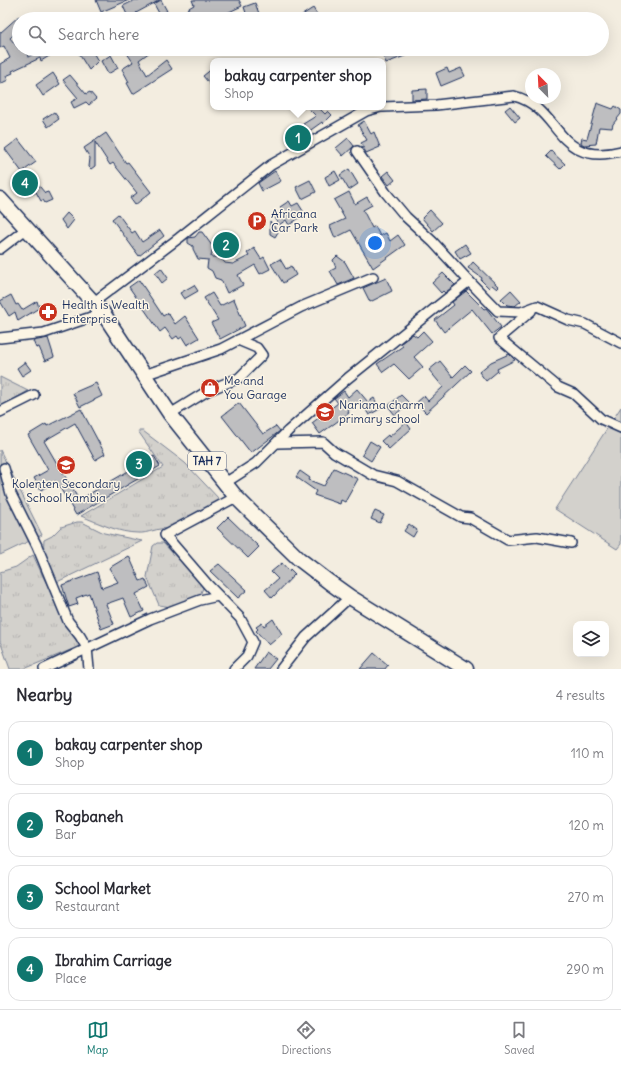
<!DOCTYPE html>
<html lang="en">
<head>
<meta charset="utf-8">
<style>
  :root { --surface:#fff; --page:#f2f2f3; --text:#2b2b33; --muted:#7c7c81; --line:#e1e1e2; --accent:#0f766e }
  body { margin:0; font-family:Delius,sans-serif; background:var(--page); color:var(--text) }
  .controls { position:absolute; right:12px; bottom:12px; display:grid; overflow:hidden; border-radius:8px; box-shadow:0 4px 16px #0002 }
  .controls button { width:36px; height:36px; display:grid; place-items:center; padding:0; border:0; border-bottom:1px solid var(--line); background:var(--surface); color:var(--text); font:20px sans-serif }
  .compass { position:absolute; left:525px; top:68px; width:36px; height:36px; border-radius:50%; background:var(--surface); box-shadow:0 4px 16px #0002; rotate:336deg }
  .you { position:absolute; left:375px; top:243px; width:14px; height:14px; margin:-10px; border:3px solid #fff; border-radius:50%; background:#1a73e8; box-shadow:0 0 0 6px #1a73e833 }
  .badge { display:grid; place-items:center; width:26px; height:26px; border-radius:50%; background:var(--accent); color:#fff; font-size:13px; font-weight:700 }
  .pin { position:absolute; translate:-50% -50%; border:2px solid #fff; box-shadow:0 1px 4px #0006 }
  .popup { position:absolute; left:210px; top:58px; width:176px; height:52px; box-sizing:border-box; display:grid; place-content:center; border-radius:8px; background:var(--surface); filter:drop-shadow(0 1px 3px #0005); font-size:13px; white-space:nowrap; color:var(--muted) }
  .popup b { font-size:15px; color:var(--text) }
  .popup::after { content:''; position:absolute; left:50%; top:100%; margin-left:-8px; border:8px solid transparent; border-top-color:var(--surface) }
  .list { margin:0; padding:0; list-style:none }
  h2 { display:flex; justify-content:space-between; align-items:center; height:52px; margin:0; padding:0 16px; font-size:17px }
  h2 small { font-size:13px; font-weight:400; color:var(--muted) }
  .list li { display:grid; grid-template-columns:26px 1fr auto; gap:12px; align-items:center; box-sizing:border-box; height:64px; margin:0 8px 8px; padding:0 8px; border:1px solid var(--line); border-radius:12px }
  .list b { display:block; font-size:15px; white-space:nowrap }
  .list p { margin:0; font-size:13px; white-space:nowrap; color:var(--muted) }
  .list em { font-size:13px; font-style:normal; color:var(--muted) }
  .icon { flex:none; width:22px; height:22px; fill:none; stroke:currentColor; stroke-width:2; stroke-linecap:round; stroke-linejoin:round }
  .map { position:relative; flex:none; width:621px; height:669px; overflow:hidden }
  .search { position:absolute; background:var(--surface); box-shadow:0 4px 16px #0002; left:12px; right:12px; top:12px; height:44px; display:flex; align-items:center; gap:10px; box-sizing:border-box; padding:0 14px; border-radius:22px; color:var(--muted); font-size:15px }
  .sheet { height:340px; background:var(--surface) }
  nav { display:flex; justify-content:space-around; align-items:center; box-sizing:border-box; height:56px; border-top:1px solid var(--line); background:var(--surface); font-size:11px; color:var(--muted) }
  nav a { display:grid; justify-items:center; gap:2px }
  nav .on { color:var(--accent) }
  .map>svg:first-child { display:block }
</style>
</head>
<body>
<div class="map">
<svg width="621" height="669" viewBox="0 0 621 669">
  <defs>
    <pattern id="grass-tufts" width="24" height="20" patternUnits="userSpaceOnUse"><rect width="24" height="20" fill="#d3d1cc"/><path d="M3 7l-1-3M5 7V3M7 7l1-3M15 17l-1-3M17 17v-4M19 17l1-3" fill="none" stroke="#b5b4b2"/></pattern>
  </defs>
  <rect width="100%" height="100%" fill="#f3ede0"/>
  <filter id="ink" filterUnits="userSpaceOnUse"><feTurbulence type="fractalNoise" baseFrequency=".025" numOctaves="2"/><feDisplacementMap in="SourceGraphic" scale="8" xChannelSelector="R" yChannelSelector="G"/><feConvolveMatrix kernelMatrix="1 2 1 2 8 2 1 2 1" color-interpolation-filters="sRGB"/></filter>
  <g filter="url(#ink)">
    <!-- grass -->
    <g fill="url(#grass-tufts)" stroke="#778095">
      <path d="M0,377L28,391L0,407Z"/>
      <path d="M138,431H143L185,463L220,500L168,529C158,527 148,534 138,533C119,533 99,523 81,516L163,467Z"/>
      <path d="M77,522H82L104,533L142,541L55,583C49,569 42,555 44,540L52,536L61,527Z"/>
      <path d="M157,543H163L200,582L203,588L200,595L171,607L159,605L147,577L153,546Z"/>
      <path d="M33,555L65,623L80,646L24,669H10L0,641V572L16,567Z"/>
    </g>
    <!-- garden -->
    <g fill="#d3d1cc" stroke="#778095">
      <path d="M621,407V544L617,549L555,509Z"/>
      <path d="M0,450L42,535L0,555Z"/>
    </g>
    <!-- building -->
    <g fill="#bebec0" stroke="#1b2f5e">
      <path d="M96,0H129L101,12Z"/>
      <path d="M135,0H160L136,13L140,19H129L123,6Z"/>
      <path d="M161,0L167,11L160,15L154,4Z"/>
      <path d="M192,0H239L242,6L214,19H192L187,9L194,5Z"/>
      <path d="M255,3L260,16L248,19L244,7Z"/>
      <path d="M313,8L318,16L314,19H296Z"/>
      <path d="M19,16V30L10,38L19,49H25L28,57L42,49H48L51,55L41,61L40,58L12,71L13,73L6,76L8,80L0,84V64L10,58L4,46L0,48V33Z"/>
      <path d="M87,49H91L98,61L89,70L79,54Z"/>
      <path d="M124,49H154L139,60L147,75L166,60L172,69L133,94L127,83L129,82L122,69L133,62Z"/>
      <path d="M385,49H421V50L386,63L381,51Z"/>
      <path d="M111,55L118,68L108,74L101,61Z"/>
      <path d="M213,68V88L203,76Z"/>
      <path d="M447,68L449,73L461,68L465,76L441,86L436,73Z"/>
      <path d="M53,73L60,84L43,96L36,85Z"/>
      <path d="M70,75L86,94L90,92L96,99L89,105L86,102L74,108L71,102L78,98L63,80Z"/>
      <path d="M427,89V99L412,100V90Z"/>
      <path d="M597,103L613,109L615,106L621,110V114L613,124L612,128L599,127L596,144L584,145L581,143L582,138L587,139Z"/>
      <path d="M510,106L520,118L515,122L505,110Z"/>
      <path d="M307,107H318L325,114L328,111L332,115L323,124L322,122L308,132L303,124L316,116Z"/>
      <path d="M54,112L59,119L48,127L43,119Z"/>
      <path d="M364,121L371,134L374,132L380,147L366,153L361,143L367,140L358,125Z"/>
      <path d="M106,133L126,163L128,162L151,192L135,205L130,198L137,193L113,163L110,165L95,142V166L91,169L89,167L90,158L84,148Z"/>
      <path d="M348,138L354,146L343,156L336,148Z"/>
      <path d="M18,139L36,162L22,172L5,149Z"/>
      <path d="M551,151L565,164L560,169L546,156Z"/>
      <path d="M349,169L358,184L349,190L340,175Z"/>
      <path d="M275,171L281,181L262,191L258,183Z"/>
      <path d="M335,171L340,180L329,186L325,177Z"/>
      <path d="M388,171L395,180L389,185L382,176Z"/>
      <path d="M30,175L45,193L48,192L52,200L45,203L43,200L41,201L36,192L33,194L27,186L25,187L21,182Z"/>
      <path d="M310,180L316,192L302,199L296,187Z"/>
      <path d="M349,192L355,204L367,197L372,205L363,210L372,228L375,226L380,236L386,233L390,241L398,235L405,245L373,268L351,230L335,238L330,226L345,219L334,200Z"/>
      <path d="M289,201L292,206L298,203L305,214L289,225L286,220L279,225L275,217L283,212L280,207Z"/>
      <path d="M430,210L442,223L433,231L422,218Z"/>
      <path d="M67,213L74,220L67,229L61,220Z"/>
      <path d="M118,214L132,233L135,231L142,242L160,230L164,236L139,256L112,219Z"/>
      <path d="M270,221L278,232L275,237L270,234Z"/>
      <path d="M199,232H202L213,247L211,257H220L225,263L233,264L249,256L247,253L254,248L261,259L264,257L270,269L260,274L255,265L238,275L243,285L227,293L221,280L215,278L212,271L207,268L208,260L198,259L193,249V246L188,243V238L195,237Z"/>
      <path d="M465,244L471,253L460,259L455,251Z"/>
      <path d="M337,256L345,262L354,278L338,285L330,271L336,268L333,260Z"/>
      <path d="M280,259L286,269L291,266L296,275L283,283L271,264Z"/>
      <path d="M473,262L499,287L497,289L492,285L489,288L481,280L482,278L468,268Z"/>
      <path d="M161,268L168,278L162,283L155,273Z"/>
      <path d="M443,273L455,285L445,293L443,291L441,293L432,283Z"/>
      <path d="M386,278L392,291L370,302L363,288Z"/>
      <path d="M139,280L163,316L168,313L175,324L185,316L199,338L187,345L182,337L179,339L177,336L173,339L165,328L160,332L129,287Z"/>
      <path d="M194,285L198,291L184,299L180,293Z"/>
      <path d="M511,290L521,301L515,306L507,305L501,299Z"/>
      <path d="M466,291L484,309L486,308L501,327L492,334L472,309L444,332L435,320L454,305L452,302Z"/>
      <path d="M212,293L220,306L234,299L245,326L220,339L211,323L218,320L204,298Z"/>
      <path d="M11,295L16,305L18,304L22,310L37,301L39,308L18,321L15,312L9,316L0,301Z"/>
      <path d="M423,331L432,341L414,357L423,367L409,379L394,364L383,372L377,364L403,346L401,343L413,334L417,337Z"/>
      <path d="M48,338L54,357L45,361L39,347L36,348L33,341Z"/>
      <path d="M509,354L515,360L497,369L498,371L486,381L479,372L491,362Z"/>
      <path d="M440,361L453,377L465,365L471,371L426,413L416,403L424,396L428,401L443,387L429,370Z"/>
      <path d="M25,362L31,370L22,376L17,368Z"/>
      <path d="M96,383L102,396L80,407L73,393Z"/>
      <path d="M357,389L368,402L374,398L380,409L369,415L360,401L348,411L349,413L320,434L312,423L338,403L334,398L336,397L344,391L348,397Z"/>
      <path d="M401,395L409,403L395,415L388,406Z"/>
      <path d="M239,403L263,434L276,426L280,431L251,453L222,416Z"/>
      <path d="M81,409L105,454L95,460L75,423L44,441L59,467L66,463L70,469L63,473L79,500L154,456L160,466L76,515L56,481L41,490L34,478L48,470L28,435L46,424L47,426Z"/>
      <path d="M406,422L411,429L389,449L381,441L388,435L389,437Z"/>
      <path d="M370,441L380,447L371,461L362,455Z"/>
      <path d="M334,468L358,479L345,502L341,500L340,504L314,495L316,491L296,477L300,471L310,478L309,480L324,486Z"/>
      <path d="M375,511L384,515L380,523L371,519Z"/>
      <path d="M228,517L259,547L248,558L217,528Z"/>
      <path d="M409,524L417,530L413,537L404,531Z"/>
      <path d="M129,556L140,581L145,579L149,587L136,594L144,611L131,617L123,598L106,604L114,624L101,629L89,593L76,598L78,604L69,607L62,585L97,572L102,588L118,582L109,568Z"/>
      <path d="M282,563L289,571L290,569L295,574L272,598L265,590L278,579L271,572Z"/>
      <path d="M219,564L247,590L238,598L210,571Z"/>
      <path d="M273,619L282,634L269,645L256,631L258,629L256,627L262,623L264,626Z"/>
      <path d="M266,652L276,659L268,669H254Z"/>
      <path d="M374,653L388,665L385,669H360Z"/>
    </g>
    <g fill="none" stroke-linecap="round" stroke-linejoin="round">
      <!-- minor casing -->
      <g stroke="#1b2f5e" stroke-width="12">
        <g id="minor">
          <path d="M383,107L436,105L514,96C562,108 555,168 621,151"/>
          <path d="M357,151L386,193L406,217L433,242L469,281"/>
          <path d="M0,249L26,229"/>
          <path d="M94,302L179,238L271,165L366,111L381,107"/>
          <path d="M531,311L499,338L558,387L574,394L601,419L621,428"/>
          <path d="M0,338L44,333L103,313"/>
          <path d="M144,375L221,349L301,307L373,277"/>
          <path d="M0,412L34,395"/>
          <path d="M170,414L209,390L239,378L262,355L257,348L238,340"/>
          <path d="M277,443L323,442L334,452L373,475L397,481L461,517L470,518L508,540L537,537L571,543"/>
          <path d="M4,468L11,494L37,546L68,621L80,636L87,648L89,669"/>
          <path d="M225,483L256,463L288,431L348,378L469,281L498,311L521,312L537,306L568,320L585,324L621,343"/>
          <path d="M44,669L150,619L200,600L218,596"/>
          <path d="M234,669L247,656L253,642L240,618L208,585L165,535L236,497"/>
          <path d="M281,669L306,637L350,597"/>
        </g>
      </g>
      <!-- trunk casing -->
      <g stroke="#1b2f5e" stroke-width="17">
        <path id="trunk" d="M0,199L103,313L170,414L236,497L252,513L299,559L329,582L350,597L466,669"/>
      </g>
      <!-- minor -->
      <use href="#minor" stroke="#fcf5e5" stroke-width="9"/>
      <!-- trunk -->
      <use href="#trunk" stroke="#fcf5e5" stroke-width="14"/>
    </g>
  </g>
  <!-- icons -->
  <defs>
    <g id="parking-disc" transform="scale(1)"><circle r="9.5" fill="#c8321e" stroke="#fcf5e5"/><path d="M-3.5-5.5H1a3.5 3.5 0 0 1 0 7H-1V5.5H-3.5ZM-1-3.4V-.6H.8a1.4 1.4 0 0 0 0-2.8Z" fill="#fff"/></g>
    <g id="pharmacy-disc" transform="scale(1)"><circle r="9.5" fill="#c8321e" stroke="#fcf5e5"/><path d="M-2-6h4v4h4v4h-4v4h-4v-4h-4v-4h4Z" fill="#fff"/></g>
    <g id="shop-disc" transform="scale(1)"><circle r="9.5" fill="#c8321e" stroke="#fcf5e5"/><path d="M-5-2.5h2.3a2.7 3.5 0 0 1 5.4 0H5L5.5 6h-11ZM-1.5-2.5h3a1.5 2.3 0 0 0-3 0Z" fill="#fff"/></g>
    <g id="school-disc" transform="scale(1)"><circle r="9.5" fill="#c8321e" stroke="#fcf5e5"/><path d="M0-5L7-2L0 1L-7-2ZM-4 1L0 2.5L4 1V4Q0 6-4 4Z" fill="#fff"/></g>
  </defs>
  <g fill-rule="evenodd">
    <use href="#parking-disc" x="257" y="221"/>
    <use href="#pharmacy-disc" x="48" y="312"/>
    <use href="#shop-disc" x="210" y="388"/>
    <use href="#school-disc" x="325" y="412"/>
    <use href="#school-disc" x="66" y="465"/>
  </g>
  <g text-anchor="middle" stroke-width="3" stroke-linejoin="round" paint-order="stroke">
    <!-- shield labels -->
    <rect fill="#fcf5e5" stroke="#5e6a86" stroke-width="1" x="188" y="452" width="38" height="18" rx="3"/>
    <g font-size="11" font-weight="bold" fill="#1b2f5e">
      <text x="207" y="465">TAH 7</text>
    </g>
    <!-- poi labels -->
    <g font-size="12" fill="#1b2f5e" stroke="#fcf5e5" text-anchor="start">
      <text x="271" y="218">Africana<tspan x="271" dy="14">Car Park</tspan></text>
      <text x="62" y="309">Health is Wealth<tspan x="62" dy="14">Enterprise</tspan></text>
      <text x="224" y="385">Me and<tspan x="224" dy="14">You Garage</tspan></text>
      <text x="339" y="409">Nariama charm<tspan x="339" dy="14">primary school</tspan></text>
      <text x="66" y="488" text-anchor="middle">Kolenten Secondary<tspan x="66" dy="14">School Kambia</tspan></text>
    </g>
  </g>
</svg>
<div class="controls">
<button><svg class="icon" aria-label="layers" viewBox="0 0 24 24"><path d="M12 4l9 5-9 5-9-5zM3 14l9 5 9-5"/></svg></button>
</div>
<svg class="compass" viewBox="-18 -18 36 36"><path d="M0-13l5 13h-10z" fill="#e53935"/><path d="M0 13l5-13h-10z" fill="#7c7c81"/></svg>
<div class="you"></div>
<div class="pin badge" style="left:298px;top:138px">1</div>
<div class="popup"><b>bakay carpenter shop</b>Shop</div>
<div class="pin badge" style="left:226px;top:245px">2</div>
<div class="pin badge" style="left:139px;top:464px">3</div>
<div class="pin badge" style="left:25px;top:183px">4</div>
<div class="search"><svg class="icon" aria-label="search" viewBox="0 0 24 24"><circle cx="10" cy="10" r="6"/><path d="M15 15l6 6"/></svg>Search here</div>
</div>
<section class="sheet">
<h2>Nearby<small>4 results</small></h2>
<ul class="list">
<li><span class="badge">1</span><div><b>bakay carpenter shop</b><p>Shop</p></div><em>110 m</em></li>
<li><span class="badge">2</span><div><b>Rogbaneh</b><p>Bar</p></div><em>120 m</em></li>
<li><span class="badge">3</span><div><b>School Market</b><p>Restaurant</p></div><em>270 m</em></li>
<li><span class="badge">4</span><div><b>Ibrahim Carriage</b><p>Place</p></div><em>290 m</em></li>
</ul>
</section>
<nav>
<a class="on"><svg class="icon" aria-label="map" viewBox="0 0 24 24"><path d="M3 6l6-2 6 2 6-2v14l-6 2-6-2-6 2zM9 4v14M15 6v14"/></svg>Map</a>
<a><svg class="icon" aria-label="directions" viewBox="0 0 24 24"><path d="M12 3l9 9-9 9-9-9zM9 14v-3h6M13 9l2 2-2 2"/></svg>Directions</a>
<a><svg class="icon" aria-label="saved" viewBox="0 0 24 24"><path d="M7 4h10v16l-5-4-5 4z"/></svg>Saved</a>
</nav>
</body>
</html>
